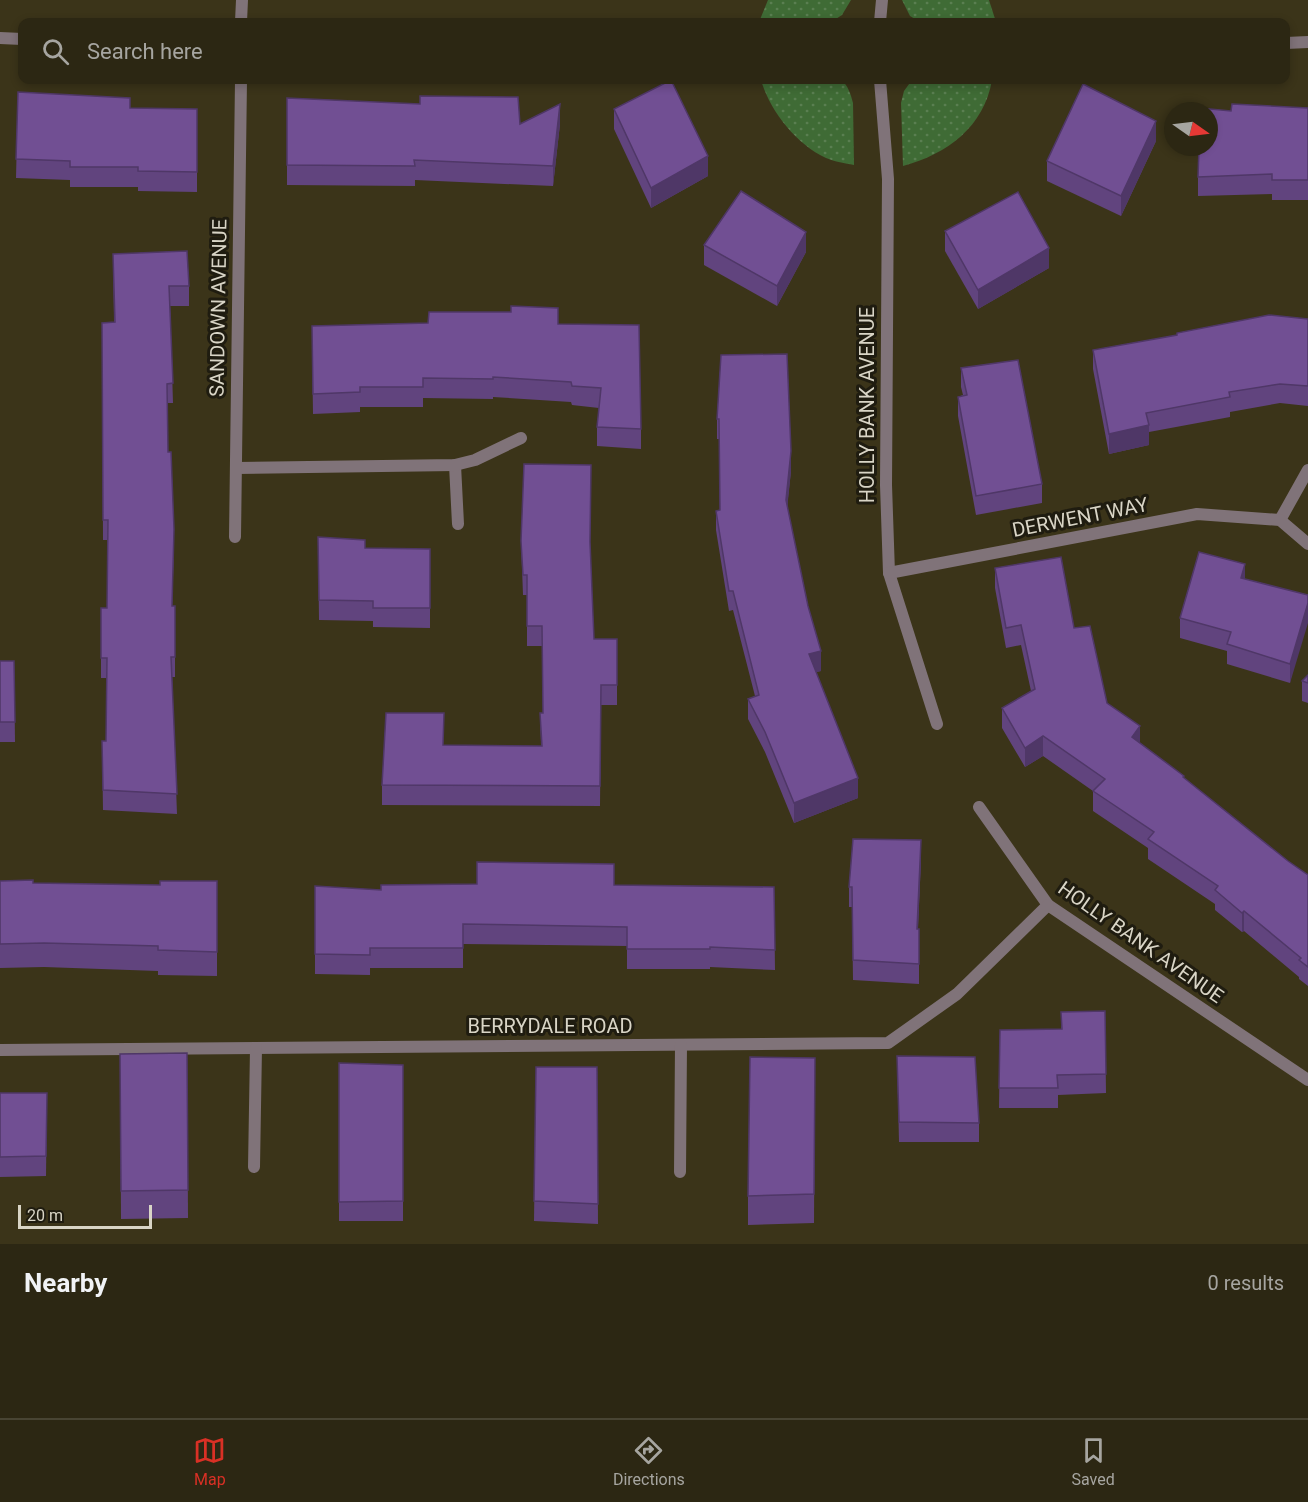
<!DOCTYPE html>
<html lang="en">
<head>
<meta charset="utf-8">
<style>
  :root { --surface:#2c2713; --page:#383321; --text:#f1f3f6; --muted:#a6a5a0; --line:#484433; --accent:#d93025 }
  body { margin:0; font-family:Roboto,sans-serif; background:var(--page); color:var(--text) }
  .compass { position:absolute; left:1164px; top:102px; width:54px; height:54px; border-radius:50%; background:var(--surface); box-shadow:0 3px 9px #0003; rotate:104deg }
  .scale { position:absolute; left:18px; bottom:15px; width:134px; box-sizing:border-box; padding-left:6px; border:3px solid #d9d5c6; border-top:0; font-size:16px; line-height:21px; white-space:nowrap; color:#d9d5c6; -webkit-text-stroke:4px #1f1c10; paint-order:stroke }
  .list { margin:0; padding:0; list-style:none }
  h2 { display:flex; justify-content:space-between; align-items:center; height:78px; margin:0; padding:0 24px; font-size:26px }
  h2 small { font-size:20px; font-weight:400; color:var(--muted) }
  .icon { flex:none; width:33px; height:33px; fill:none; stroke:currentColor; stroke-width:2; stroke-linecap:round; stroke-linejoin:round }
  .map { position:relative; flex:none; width:1308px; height:1244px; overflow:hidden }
  .search { position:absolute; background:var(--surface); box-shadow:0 3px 9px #0003; left:18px; right:18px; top:18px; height:66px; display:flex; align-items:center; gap:15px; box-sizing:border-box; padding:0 21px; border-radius:12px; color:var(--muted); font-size:22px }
  .sheet { height:174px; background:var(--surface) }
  nav { display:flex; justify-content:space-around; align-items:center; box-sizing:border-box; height:84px; border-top:2px solid var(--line); background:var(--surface); font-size:16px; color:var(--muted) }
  nav a { display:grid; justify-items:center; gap:3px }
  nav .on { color:var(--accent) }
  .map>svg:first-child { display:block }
</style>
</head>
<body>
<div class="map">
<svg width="1308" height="1244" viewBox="0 0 1308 1244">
  <defs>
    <pattern id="grass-dots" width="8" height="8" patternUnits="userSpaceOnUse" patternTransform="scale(1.5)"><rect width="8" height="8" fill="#3f6b35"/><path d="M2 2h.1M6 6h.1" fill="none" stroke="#5a7f51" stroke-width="1.8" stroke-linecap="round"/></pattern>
  </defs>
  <rect width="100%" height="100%" fill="#3b3419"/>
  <!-- grass -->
  <g fill="url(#grass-dots)">
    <path d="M768,0H851L842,15L831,22H759Z"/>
    <path d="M902,0H989L996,22H920L910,16Z"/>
    <path d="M761,80H841C848,85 851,95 853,103L854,165C845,163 835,162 826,158C796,144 770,111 761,80Z"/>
    <path d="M912,80H992C984,127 947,154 903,166L901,103L904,91Z"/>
  </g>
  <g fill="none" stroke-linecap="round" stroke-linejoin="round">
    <!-- minor -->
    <g stroke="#807379" stroke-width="12">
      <path d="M241,22L242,0"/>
      <path d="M880,22L882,0"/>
      <path d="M0,38L22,39"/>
      <path d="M1286,43L1308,42"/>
      <path d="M880,80L888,179L886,485L889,573L937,724"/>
      <path d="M455,465L458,524"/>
      <path d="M236,468L455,465L475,460L521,438"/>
      <path d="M1280,520L1308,470"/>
      <path d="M235,537L241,80"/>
      <path d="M889,573L1197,514L1280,520L1308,544"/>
      <path d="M979,807L1048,905L1308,1080"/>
      <path d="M0,1050L888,1043L957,994L1048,905"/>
      <path d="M254,1167L256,1048"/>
      <path d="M680,1172L681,1045"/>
    </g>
  </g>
  <!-- wall -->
  <g fill="#61447e">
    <path d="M18,92L130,108L197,109V192L138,191V187H70V180L16,178Z"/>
    <path d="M287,98L520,124H560L553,186L415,180V186L287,185Z"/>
    <path d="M1308,108V200H1272V194L1198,196V177L1231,111Z"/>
    <path d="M614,109L708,176L651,208L614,129Z"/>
    <path d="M1156,141L1121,216L1047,181V161Z"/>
    <path d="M945,231L1049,268L978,309L945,251Z"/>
    <path d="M704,245L806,252L777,306L704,265Z"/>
    <path d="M113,254L189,286V306H170L173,403H167L168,452L174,549L172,606H175V677H172L177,814L103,810L102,741H106L107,678H101V608H107V540H103L102,323L114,322Z"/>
    <path d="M1308,319V406L1280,403L1230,412V417L1149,432V445L1109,454L1093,369V350Z"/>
    <path d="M558,324L641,429V449L597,446V427L599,408L572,405L571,402L493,397V399L423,398V407H360V412L313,414L312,346Z"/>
    <path d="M721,355L791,471L787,507L821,671L816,672L858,798L794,823L765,752L748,719V699L755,696L733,610L729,611L716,530V511L720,510L719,439H717V419Z"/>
    <path d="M961,368L1042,484V503L976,515L958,416V397L963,395L961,387Z"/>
    <path d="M318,537L365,548L430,549V628L373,627V621L319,620Z"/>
    <path d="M521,541L590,547L594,639H617V705H601L600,806L382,805V785L443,745L541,746L540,713H543L542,646H527V595H523Z"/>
    <path d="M995,568L1074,628L1107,703L1140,743L1288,861L1308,875V986L1299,979V977L1244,931L1242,932L1215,910V904L1148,859V848L1093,811V791L1043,756L1025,767L1002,728V708L1031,691L1021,645L1006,648L995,588Z"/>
    <path d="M1245,579L1308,595L1290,683L1227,664V651L1180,638V618Z"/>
    <path d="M0,661H14L15,742H0Z"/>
    <path d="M1308,675V703L1302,701V681Z"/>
    <path d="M921,860L918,929H919V984L853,980L852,907H849V887Z"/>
    <path d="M0,881L33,883L160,885L217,881V976L158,975V971L44,967L0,968Z"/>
    <path d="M614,885L774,887L775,970L710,967V969H627V946L463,944V968H370V975L315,974V886L381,890Z"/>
    <path d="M1105,1011L1106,1093L1058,1095V1108H999L1000,1030L1061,1029V1012Z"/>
    <path d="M187,1053L188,1218L121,1219L120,1054Z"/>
    <path d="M897,1056L979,1123V1142H899Z"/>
    <path d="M815,1058L814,1223L748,1225V1196Z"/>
    <path d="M339,1063L403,1065V1221H339Z"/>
    <path d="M536,1067H597L598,1224L534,1221Z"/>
    <path d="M0,1093H47L46,1176L0,1177Z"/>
  </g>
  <!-- shaded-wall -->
  <g fill="#4f3767">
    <path d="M560,104V124L553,186V166Z"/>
    <path d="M1156,121V141L1121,216V196Z"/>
    <path d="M708,156V176L651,208V188Z"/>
    <path d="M806,232V252L777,306V286Z"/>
    <path d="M1049,248V268L978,309V290Z"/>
    <path d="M1149,425V445L1109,454V434Z"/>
    <path d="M791,451V471L786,520V500Z"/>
    <path d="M1245,564V584L1241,578Z"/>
    <path d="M1308,603V623L1290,683V664Z"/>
    <path d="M821,651V671L809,674V654Z"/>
    <path d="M1140,726V746L1132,737Z"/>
    <path d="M1043,736V756L1025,767V748Z"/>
    <path d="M858,778V798L794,823V803Z"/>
    <path d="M921,840V860L917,949V929Z"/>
    <path d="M1244,911V931L1242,932V913Z"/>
  </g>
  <!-- building -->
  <g fill="#714f93" stroke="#4f3767" stroke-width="1.5">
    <path d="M671,80L708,156L651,188L614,109Z"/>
    <path d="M1083,84L1156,121L1121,196L1047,161Z"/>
    <path d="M18,92L130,98V108L197,109V172L138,171V167H70V161L16,159Z"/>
    <path d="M420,96L518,97L520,124L560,104L553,166L414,160L415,166L287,165V98L420,104Z"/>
    <path d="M1232,104L1308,108V180H1272V174L1198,177L1199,147H1209V111H1200V108L1231,111Z"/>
    <path d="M741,191L806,232L777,286L704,245Z"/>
    <path d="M1018,192L1049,248L978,290L945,231Z"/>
    <path d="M187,251L189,286H169L173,383L167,384L168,452H171L174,529L172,606H175V657H171L177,794L103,790L102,741H106L107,658H101V608H107L108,520H103L102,323L115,322L113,254Z"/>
    <path d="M511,306L558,308V324L639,325L641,429L597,427L601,388L572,386L571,382L493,377V379L423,378V387H360V392L313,394L312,326L428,323L429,312H511Z"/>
    <path d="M1269,315L1308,319V386L1280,384L1229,392L1230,397L1146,413L1149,425L1109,434L1093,350L1177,335V333Z"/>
    <path d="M787,354L791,451L786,500L808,606L821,651L809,654L858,778L794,803L765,732L748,699L759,695L733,591H729L716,511L720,510L719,419H717L721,355Z"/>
    <path d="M1018,360L1042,484L976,496L958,397L967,395L961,368Z"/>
    <path d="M524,464L591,465L590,542L594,639H617V685H601L600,786L382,785L386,713H444L443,745L542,746L540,713H543L542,626H527V575H523L521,541Z"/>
    <path d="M318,537L365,540V548L430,549V608H373V601L319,600Z"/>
    <path d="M1199,552L1245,564L1241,578L1308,595V603L1290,664L1227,644L1231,632L1180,618Z"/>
    <path d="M1061,557L1074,628L1090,626L1107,703L1140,726L1132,737L1184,776L1183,777L1288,861L1308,875V967L1299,960L1301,958L1244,911L1242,913L1215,890L1218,886L1148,839L1154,832L1093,791L1105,779L1043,736L1025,748L1002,708L1035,689L1021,625L1006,628L995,568Z"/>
    <path d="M0,661H14L15,722H0Z"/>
    <path d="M1308,675V683L1302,681Z"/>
    <path d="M853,839L921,840L917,929H919V964L853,960L852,887H849Z"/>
    <path d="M477,862L614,864V885L774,887L775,950L710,947V949H627V927L463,924V948H370V955L315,954V886L381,890V885L477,884Z"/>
    <path d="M33,880V883L160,885V881H217V952L158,950V946L44,943L0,944V881Z"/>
    <path d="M1105,1011L1106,1074L1057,1075L1058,1088H999L1000,1030L1062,1029L1061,1012Z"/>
    <path d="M187,1053L188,1190L121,1191L120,1054Z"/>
    <path d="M897,1056L975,1057L979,1123L899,1122Z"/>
    <path d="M750,1057L815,1058L814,1194L748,1196Z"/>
    <path d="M339,1063L403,1065V1201L339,1202Z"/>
    <path d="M536,1067H597L598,1204L534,1201Z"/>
    <path d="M0,1093H47L46,1156L0,1157Z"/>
  </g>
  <g text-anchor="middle" stroke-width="6" stroke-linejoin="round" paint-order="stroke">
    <!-- street labels -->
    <g font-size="20" fill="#d9d5c6" stroke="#1f1c10">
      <text transform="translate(218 308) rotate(-89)" y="7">SANDOWN AVENUE</text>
      <text transform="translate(867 405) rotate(-90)" y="7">HOLLY BANK AVENUE</text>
      <text transform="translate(1080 517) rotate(-11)" y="7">DERWENT WAY</text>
      <text transform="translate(1141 942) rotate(35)" y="7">HOLLY BANK AVENUE</text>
      <text x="550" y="1033">BERRYDALE ROAD</text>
    </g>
  </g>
</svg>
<svg class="compass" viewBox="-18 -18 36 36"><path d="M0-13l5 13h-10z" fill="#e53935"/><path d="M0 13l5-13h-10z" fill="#a6a5a0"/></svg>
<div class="scale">20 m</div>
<div class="search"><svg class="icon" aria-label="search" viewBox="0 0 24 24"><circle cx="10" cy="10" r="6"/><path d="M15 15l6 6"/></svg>Search here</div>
</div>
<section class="sheet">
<h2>Nearby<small>0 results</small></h2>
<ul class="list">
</ul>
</section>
<nav>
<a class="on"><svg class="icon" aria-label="map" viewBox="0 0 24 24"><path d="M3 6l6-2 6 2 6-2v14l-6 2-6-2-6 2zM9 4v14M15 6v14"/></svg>Map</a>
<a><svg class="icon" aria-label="directions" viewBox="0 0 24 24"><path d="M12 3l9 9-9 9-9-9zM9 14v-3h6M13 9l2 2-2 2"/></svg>Directions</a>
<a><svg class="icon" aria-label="saved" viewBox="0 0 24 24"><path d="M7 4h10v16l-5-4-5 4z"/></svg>Saved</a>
</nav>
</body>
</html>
